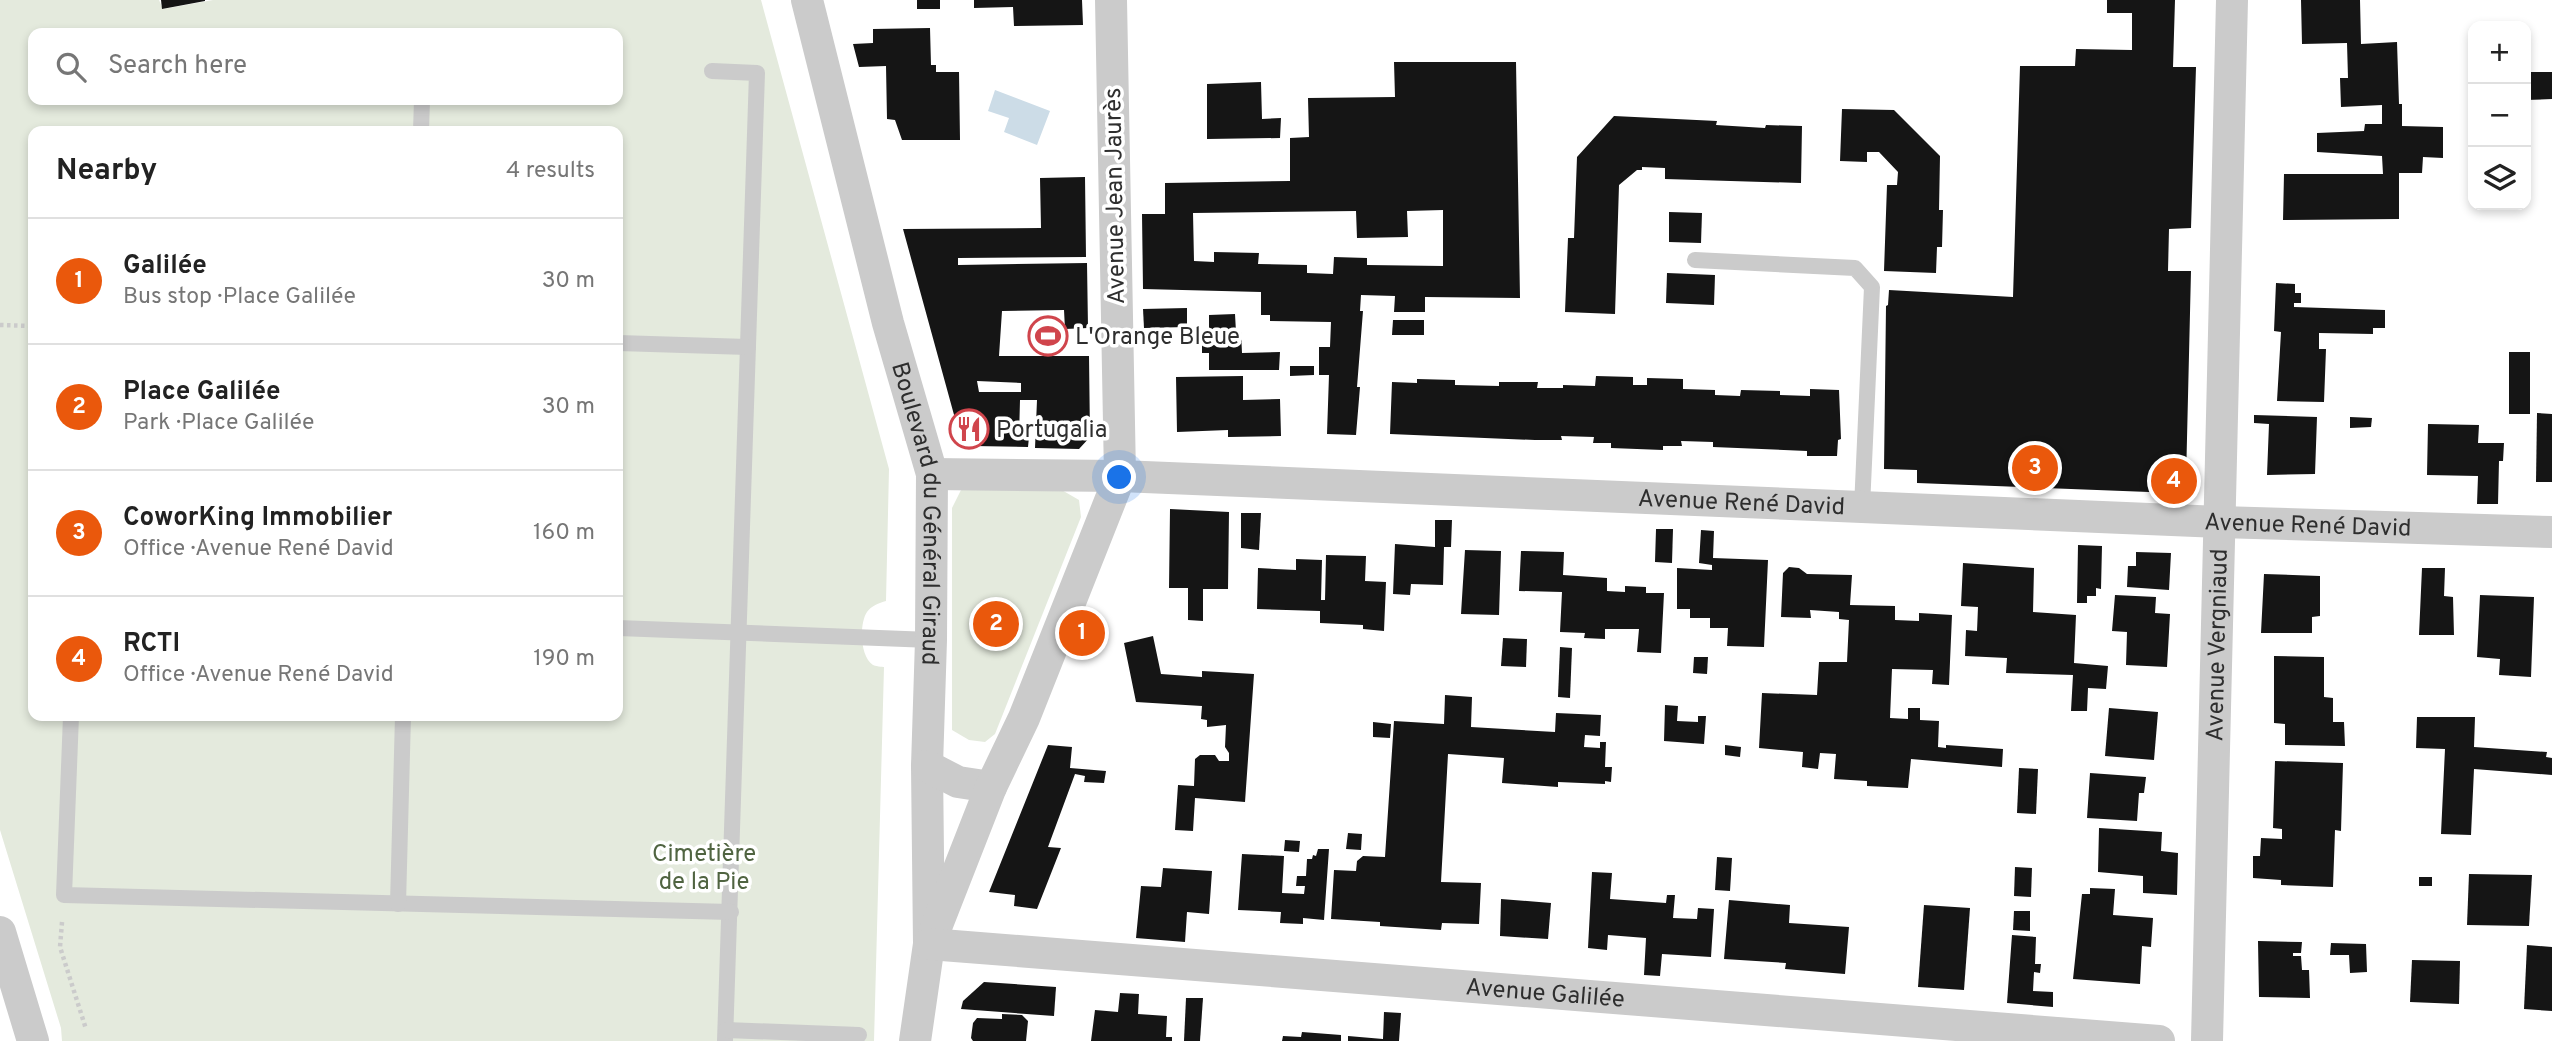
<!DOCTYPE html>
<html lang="en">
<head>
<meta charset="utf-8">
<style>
  :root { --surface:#fff; --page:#f2f2f2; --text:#222; --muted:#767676; --line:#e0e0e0; --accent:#ea580c }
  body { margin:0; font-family:Overpass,sans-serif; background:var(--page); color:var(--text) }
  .controls { position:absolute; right:21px; top:21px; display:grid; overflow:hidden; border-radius:14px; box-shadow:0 4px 10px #0003 }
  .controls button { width:63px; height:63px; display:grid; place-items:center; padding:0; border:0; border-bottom:2px solid var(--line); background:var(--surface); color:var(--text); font:35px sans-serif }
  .you { position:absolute; left:1120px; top:478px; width:24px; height:24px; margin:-18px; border:5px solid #fff; border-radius:50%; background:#1a73e8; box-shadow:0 0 0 10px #1a73e833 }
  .badge { display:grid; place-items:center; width:46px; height:46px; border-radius:50%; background:var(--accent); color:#fff; font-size:23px; font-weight:700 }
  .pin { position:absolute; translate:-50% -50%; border:4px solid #fff; box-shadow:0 2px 7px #0006 }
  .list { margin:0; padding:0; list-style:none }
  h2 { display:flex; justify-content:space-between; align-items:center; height:91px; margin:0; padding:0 28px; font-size:30px }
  h2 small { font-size:23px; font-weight:400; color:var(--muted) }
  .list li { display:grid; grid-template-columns:46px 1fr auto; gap:21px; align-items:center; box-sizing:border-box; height:126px; padding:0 28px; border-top:2px solid var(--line) }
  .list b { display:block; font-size:26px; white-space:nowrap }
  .list p { margin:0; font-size:23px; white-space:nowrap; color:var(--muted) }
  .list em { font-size:23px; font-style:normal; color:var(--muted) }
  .icon { flex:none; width:38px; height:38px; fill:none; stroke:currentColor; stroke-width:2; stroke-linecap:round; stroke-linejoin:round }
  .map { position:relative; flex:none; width:2552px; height:1041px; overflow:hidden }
  .search { position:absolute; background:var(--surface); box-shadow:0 4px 10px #0003; left:28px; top:28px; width:595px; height:77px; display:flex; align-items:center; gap:18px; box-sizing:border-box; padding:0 24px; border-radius:14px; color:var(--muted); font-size:26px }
  .panel { position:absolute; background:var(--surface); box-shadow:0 4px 10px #0003; left:28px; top:126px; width:595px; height:595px; border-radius:14px }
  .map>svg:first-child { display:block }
</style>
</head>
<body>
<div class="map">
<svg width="2552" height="1041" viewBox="0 0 2552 1041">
  <rect width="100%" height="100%" fill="#fff"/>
  <!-- green -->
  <g fill="#e4eadd" fill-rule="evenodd">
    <path d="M0,0H159L163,9L213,0H761L889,469L886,601C879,603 871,606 867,612C859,624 860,657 873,665C874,666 883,667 884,667L874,1041H62L61,1028L0,830ZM33,33H618V100H33ZM33,131H618V716H33Z"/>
    <path d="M975,483L1060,489L1079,500L1081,517L995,734L985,742L969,740L952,730V508L961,490Z"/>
  </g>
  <!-- water -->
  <path fill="#ccdce7" d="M995,90L1050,111L1037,145L1004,132L1009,118L988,111Z"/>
  <!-- building -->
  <g fill="#151515" fill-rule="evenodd">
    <path d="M161,0H205V1L162,9Z"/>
    <rect x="917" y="0" width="23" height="9"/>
    <path d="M974,0H1082L1083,25L1014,26L1013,7L974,8Z"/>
    <path d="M2107,0H2175L2173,67H2196L2191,228L2169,229L2168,271H2191L2186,480L2175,493L1917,483V470L1884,469L1886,306L1888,305L1889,290L2013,297L2020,66H2075L2076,49L2132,50V13H2107Z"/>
    <path d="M2301,0H2360L2361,44L2397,42L2399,104H2402V126L2443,127V158L2423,157L2422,173H2399V219L2283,220L2284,174H2383L2382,156L2317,152V133L2364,131L2365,124H2382V105L2341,107L2340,78H2348L2347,43L2302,44Z"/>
    <path d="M930,28L931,65H936V72H959L960,140H902L895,120L887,119L886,66L859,67L853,44L873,43V29Z"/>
    <path d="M1394,62H1516L1520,298L1425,297V312H1394L1395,296L1361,295L1360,311H1363L1357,387H1360L1356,435L1327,434L1329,375H1319V347H1330L1331,322L1270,321V315H1261V292L1143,289L1142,214H1165V183L1290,181V138L1309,137L1308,98L1395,97ZM1443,210V266L1367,265V258L1334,257L1333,274L1307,273V265L1258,264L1259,253L1214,252V262L1194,261L1193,213L1356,211L1357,238L1408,237L1407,211Z"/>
    <path d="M2526,72H2552V99L2526,100Z"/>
    <path d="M1261,82L1262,119L1281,118L1280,138L1207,139V84Z"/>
    <path d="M1842,109L1894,110L1940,156L1939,210H1943L1942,247H1937L1936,273L1884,271L1887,185H1897L1898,172L1879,152H1867V162L1840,161Z"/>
    <path d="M1614,116L1717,121L1716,125L1765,128L1766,125L1802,126L1801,183L1665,179V168L1642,167V170H1637L1619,185L1615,314L1565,312L1568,238H1574L1577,157Z"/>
    <path d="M1085,177L1086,257L958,258V265L1087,263L1088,328L1065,329L1064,310L1002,311L999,356H1089L1090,437L1079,449L1035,448L1037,400H1020L1019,437H1029L1028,447L974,446L959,433L903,229L1041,228L1040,178ZM977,381L1021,383V392H979Z"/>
    <path d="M1669,212L1702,213L1701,243L1669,242Z"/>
    <path d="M1667,273L1715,275L1714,305L1666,303Z"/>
    <path d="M2276,283L2295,284V293H2301V303H2294V307L2385,310V328H2373V334L2319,333V349H2326L2324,402L2277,401L2281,332L2274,331Z"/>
    <path d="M1187,308V327L1144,328L1143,309Z"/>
    <path d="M1235,314L1236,332H1241L1242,353L1280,352L1279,370H1209V353H1202V334H1209V315Z"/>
    <path d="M1393,320H1424V335H1392Z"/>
    <rect x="2509" y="352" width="21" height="62"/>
    <path d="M1290,366H1314V375L1290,376Z"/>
    <path d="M1243,376V400L1280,399L1281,436L1228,437V430L1177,432L1176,377Z"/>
    <path d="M1596,376L1633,377V385H1647V378L1683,379V389L1715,390V395L1740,396L1741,390L1780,391V395L1810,396V389L1839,390L1841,439L1838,440L1837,456H1807V451L1713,447V442L1681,441L1682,446H1663V450L1611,448V443H1593L1594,437L1561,436L1562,440H1535L1390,434L1392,382L1417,383V379L1455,380V385L1499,386V382H1538L1537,388H1563V385L1595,386Z"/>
    <path d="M2537,413L2552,414V482H2536Z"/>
    <path d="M2254,415L2317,417L2315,474L2267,475L2269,424L2254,423Z"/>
    <path d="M2350,417L2372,418L2371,427L2350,428Z"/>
    <path d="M2428,424L2479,425L2478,443H2504L2503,461H2499L2498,504H2477L2478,476L2427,475Z"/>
    <path d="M1170,509L1229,512L1228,589H1203V621L1188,620V588H1169Z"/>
    <path d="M1241,513H1261L1259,550L1241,548Z"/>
    <path d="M1435,520H1452L1451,547H1444L1443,585L1411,584L1410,595L1393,594L1395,544L1435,547Z"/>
    <path d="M1656,529H1673L1672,563L1655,562Z"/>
    <path d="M1701,530L1714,531L1713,558L1768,560L1764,647L1727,646L1728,628H1710V618H1690V609H1677V568L1712,570V565L1699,563Z"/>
    <path d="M2078,545L2102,546L2101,589L2096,588V596H2087V603H2077Z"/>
    <path d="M1465,550L1501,551L1499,615L1461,614Z"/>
    <path d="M1521,551L1564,552L1563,575L1607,578V591L1625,592V586L1646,587V593H1664L1661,653L1637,652L1639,629H1605V639L1584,638L1585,633L1560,632L1562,592L1519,591Z"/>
    <path d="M2136,552L2171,553L2169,590L2127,587L2128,566H2136Z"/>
    <path d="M1326,555L1366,556L1365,581L1386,582L1384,631L1363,629V625L1320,623V611L1257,609L1258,568L1296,570V559L1322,560L1321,600H1325Z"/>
    <path d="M1963,563L2034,568L2033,612L2076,615L2074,663L2108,666L2106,689L2088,688L2087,711H2071L2073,675L2006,673L2007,658L1965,656L1966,630L1977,631L1978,607L1961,606Z"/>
    <path d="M1789,567L1799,568L1807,574L1852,575L1850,605L1895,606V620L1919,621V613L1952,615L1949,685L1932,684L1933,670L1892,669L1890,718L1908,719V708H1920V720L1939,721L1938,747L1946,748V745L2003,749L2002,767L1911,759L1908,788L1867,786V781L1834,779L1836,754L1820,753L1818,769L1802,767L1803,752L1759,748L1762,693L1817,695L1819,662H1847L1849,620L1839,619V612L1810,610L1811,618L1781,617L1783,573Z"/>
    <path d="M2422,568H2445L2444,596L2453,597L2454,635H2419Z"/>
    <path d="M2264,574L2320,576V616L2312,617V633H2261Z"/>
    <path d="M2115,595L2156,597L2155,613L2170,614L2167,667L2126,665L2127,632L2112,631Z"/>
    <path d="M2480,595L2534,597L2531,677L2499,675L2500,659L2477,657Z"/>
    <path d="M1153,636L1161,674L1202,677V671L1254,674L1245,802L1195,798L1193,831L1175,830L1178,785L1194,786L1195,759L1200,755H1215L1219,761H1229V753L1225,747L1226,725L1207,727V720L1201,719L1202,706L1136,702L1124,643Z"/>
    <path d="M1503,638L1527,639L1526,667L1501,666Z"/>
    <path d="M1560,647L1572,648L1570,698L1558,697Z"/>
    <path d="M2274,656L2324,657V697L2333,698V722H2344L2345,746L2285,745V724L2274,723Z"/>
    <path d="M1694,657H1708L1707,674L1693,673Z"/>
    <path d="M1445,695L1472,697L1471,727L1555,732L1556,713L1601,715L1600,736L1585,735L1584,747L1600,748V742H1606L1605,767H1612L1611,782L1605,781V784L1558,782V787L1502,783L1504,758L1448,754L1441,882L1481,883L1479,924L1442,923L1441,930L1380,926V922L1331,919L1334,870L1356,871L1357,861L1363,856L1385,857L1394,721L1444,724Z"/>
    <path d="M1665,705L1678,706L1677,721L1698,722V716H1706L1704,744L1664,741Z"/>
    <path d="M2109,708L2158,712L2154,760L2105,756Z"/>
    <path d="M2417,717H2475L2474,747L2547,752L2546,757L2552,758V775L2474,769L2471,835L2441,834L2445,749L2416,748Z"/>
    <path d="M1373,722L1391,724L1390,738L1373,737Z"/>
    <path d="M1048,745L1072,747L1070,768L1106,771L1104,783L1084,782L1085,776L1075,774L1048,847L1061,848L1037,909L1014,906L1015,895L989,892Z"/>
    <path d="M1725,745L1741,747L1740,757L1725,755Z"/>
    <path d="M2275,761L2343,763L2341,831L2335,830L2333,887L2281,885V880L2253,878V856H2260L2261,838L2282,839V829L2273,828Z"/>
    <path d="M2019,768L2038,769L2036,814L2017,813Z"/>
    <path d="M2090,773L2146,777L2144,793H2139L2137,821L2087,818Z"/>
    <path d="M2099,828L2162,832L2161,851L2178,853L2177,895L2143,893V876L2098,872Z"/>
    <path d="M1348,833L1362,834L1361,850L1346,849Z"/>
    <path d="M1285,840L1300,841L1299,852L1284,851Z"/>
    <path d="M1318,849H1329L1324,920L1303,918V924L1280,923L1281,912L1238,910L1242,854L1284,856L1282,893L1304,894L1305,886H1296L1297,876H1306L1307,859H1312L1313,855L1316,856Z"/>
    <path d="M1717,857L1732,858L1730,891L1715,890Z"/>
    <path d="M2015,867L2032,868L2031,897L2014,896Z"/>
    <path d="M1163,868L1212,871L1209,914L1187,912L1185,942L1136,938L1141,886L1161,887Z"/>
    <path d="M1592,872L1612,873L1610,899L1666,903L1667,895H1675L1673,918L1697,919L1698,908L1714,909L1711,957L1662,954L1660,976L1644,975L1646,938L1608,935L1607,950L1588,948Z"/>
    <path d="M2469,874L2532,875L2529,926L2467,925Z"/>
    <rect x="2419" y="877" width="13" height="9"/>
    <path d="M2090,888L2115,889L2113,915L2153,918L2151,947L2142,946L2140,984L2073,979L2082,894H2090Z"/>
    <path d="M1501,899L1551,903L1548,939L1500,936Z"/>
    <path d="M1729,900L1790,905L1789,923L1849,927L1845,974L1785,969L1786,963L1724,959Z"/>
    <path d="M1924,905L1970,908L1964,990L1918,987Z"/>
    <path d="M2014,911H2030V931L2013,930Z"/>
    <path d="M2012,935L2036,937L2035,964H2041L2040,973L2034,972L2033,991L2053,992V1007L2007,1003Z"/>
    <path d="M2258,941L2302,942L2301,953H2293V956H2301L2302,970H2309L2310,998L2259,997Z"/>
    <path d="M2331,943L2366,944L2367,972L2350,973L2349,955H2330Z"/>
    <path d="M2527,945L2552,947V1011L2524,1009Z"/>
    <path d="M2412,960L2460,961L2459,1004L2410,1002Z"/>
    <path d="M984,982L1056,987L1054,1016L961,1009L963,1001Z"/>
    <path d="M1120,993L1139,994L1138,1014L1167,1016L1166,1037H1172V1041H1091L1095,1010L1118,1012Z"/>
    <path d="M1186,998H1203L1200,1041H1184Z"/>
    <path d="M1384,1012L1401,1013L1399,1041H1348V1036L1383,1039Z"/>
    <path d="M1002,1014L1022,1015L1028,1021L1026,1041H973L971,1038L973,1023L977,1018L1002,1019Z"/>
    <path d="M1302,1032L1341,1035V1041H1282L1283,1036L1301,1037Z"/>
  </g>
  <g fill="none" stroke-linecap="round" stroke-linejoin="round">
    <!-- path -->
    <g stroke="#cbcbcb" stroke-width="4.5" stroke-dasharray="3.5 3.5" stroke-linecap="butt">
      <path d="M0,325L33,326"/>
      <path d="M62,922L60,947L86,1029"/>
    </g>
    <!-- service -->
    <g stroke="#cbcbcb" stroke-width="16">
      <path d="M712,71L757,73L725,1041"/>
      <path d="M421,131L422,100"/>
      <path d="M1695,260L1855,268L1872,287L1862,507"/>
      <path d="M618,343L748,347"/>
      <path d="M618,628L931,640"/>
      <path d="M71,716L64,895L731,912"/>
      <path d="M398,904L403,716"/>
      <path d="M726,1030L859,1035"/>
    </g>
    <!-- minor -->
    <g stroke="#cbcbcb" stroke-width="32">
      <path id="s1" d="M807,0L888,323L932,474L931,640L927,766L929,944L915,1041"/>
      <path id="s2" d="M932,474L1120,476L2220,522L2552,532"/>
      <path d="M927,766L958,782L991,787"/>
      <path d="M935,930L991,787L1024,718L1120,476L1111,0"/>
      <path d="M0,932L33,1041"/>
      <path id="s3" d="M929,944L2159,1041"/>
      <path id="s4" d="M2207,1041L2232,0"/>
    </g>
  </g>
  <!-- icons -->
  <defs>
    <g id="stadium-ring" transform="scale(2.0125)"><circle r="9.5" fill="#fff" stroke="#d0454c" stroke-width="1.5"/><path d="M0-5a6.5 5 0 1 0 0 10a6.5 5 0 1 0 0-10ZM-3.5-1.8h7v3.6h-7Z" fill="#d0454c"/></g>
    <g id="restaurant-ring" transform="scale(2.0125)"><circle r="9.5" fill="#fff" stroke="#d0454c" stroke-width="1.5"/><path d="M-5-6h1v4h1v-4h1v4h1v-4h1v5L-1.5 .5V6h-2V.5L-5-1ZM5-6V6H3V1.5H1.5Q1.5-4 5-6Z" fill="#d0454c"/></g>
  </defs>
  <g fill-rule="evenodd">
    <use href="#stadium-ring" x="1048" y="336"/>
    <use href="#restaurant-ring" x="969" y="429"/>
  </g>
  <g text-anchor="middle" stroke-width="7" stroke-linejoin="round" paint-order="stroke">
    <!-- street labels -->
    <g font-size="24" fill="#2e2e2e" stroke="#fff">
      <text transform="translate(1114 196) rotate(-91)" y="8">Avenue Jean Jaurès</text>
      <text dy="8" stroke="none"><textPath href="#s2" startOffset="810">Avenue René David</textPath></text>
      <text dy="8" stroke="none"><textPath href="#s1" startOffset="528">Boulevard du Général Giraud</textPath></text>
      <text dy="8" stroke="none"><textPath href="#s2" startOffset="1377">Avenue René David</textPath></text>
      <text dy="8" stroke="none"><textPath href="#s4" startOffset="396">Avenue Vergniaud</textPath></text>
      <text dy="8" stroke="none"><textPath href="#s3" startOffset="618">Avenue Galilée</textPath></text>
    </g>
    <!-- poi labels -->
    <g font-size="24" fill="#2e2e2e" stroke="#fff" text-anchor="start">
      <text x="1075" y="344">L'Orange Bleue</text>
      <text x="996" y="437">Portugalia</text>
    </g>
    <!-- park labels -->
    <g font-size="24" fill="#506441" stroke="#fff">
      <text x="704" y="861">Cimetière<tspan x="704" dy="28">de la Pie</tspan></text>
    </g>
  </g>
</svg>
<div class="controls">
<button>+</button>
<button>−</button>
<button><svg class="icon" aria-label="layers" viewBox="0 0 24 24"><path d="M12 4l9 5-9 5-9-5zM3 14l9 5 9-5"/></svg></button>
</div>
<div class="you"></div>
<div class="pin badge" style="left:1082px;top:633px">1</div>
<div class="pin badge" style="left:996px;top:624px">2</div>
<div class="pin badge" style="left:2035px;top:468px">3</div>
<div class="pin badge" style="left:2174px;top:481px">4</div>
<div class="search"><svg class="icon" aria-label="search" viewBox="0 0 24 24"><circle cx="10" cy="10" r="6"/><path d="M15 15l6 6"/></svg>Search here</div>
<section class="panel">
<h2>Nearby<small>4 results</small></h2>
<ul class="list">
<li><span class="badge">1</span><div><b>Galilée</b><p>Bus stop · Place Galilée</p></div><em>30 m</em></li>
<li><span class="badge">2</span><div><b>Place Galilée</b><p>Park · Place Galilée</p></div><em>30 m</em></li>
<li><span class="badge">3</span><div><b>CoworKing Immobilier</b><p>Office · Avenue René David</p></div><em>160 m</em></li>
<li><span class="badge">4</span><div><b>RCTI</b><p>Office · Avenue René David</p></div><em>190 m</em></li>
</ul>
</section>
</div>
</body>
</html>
